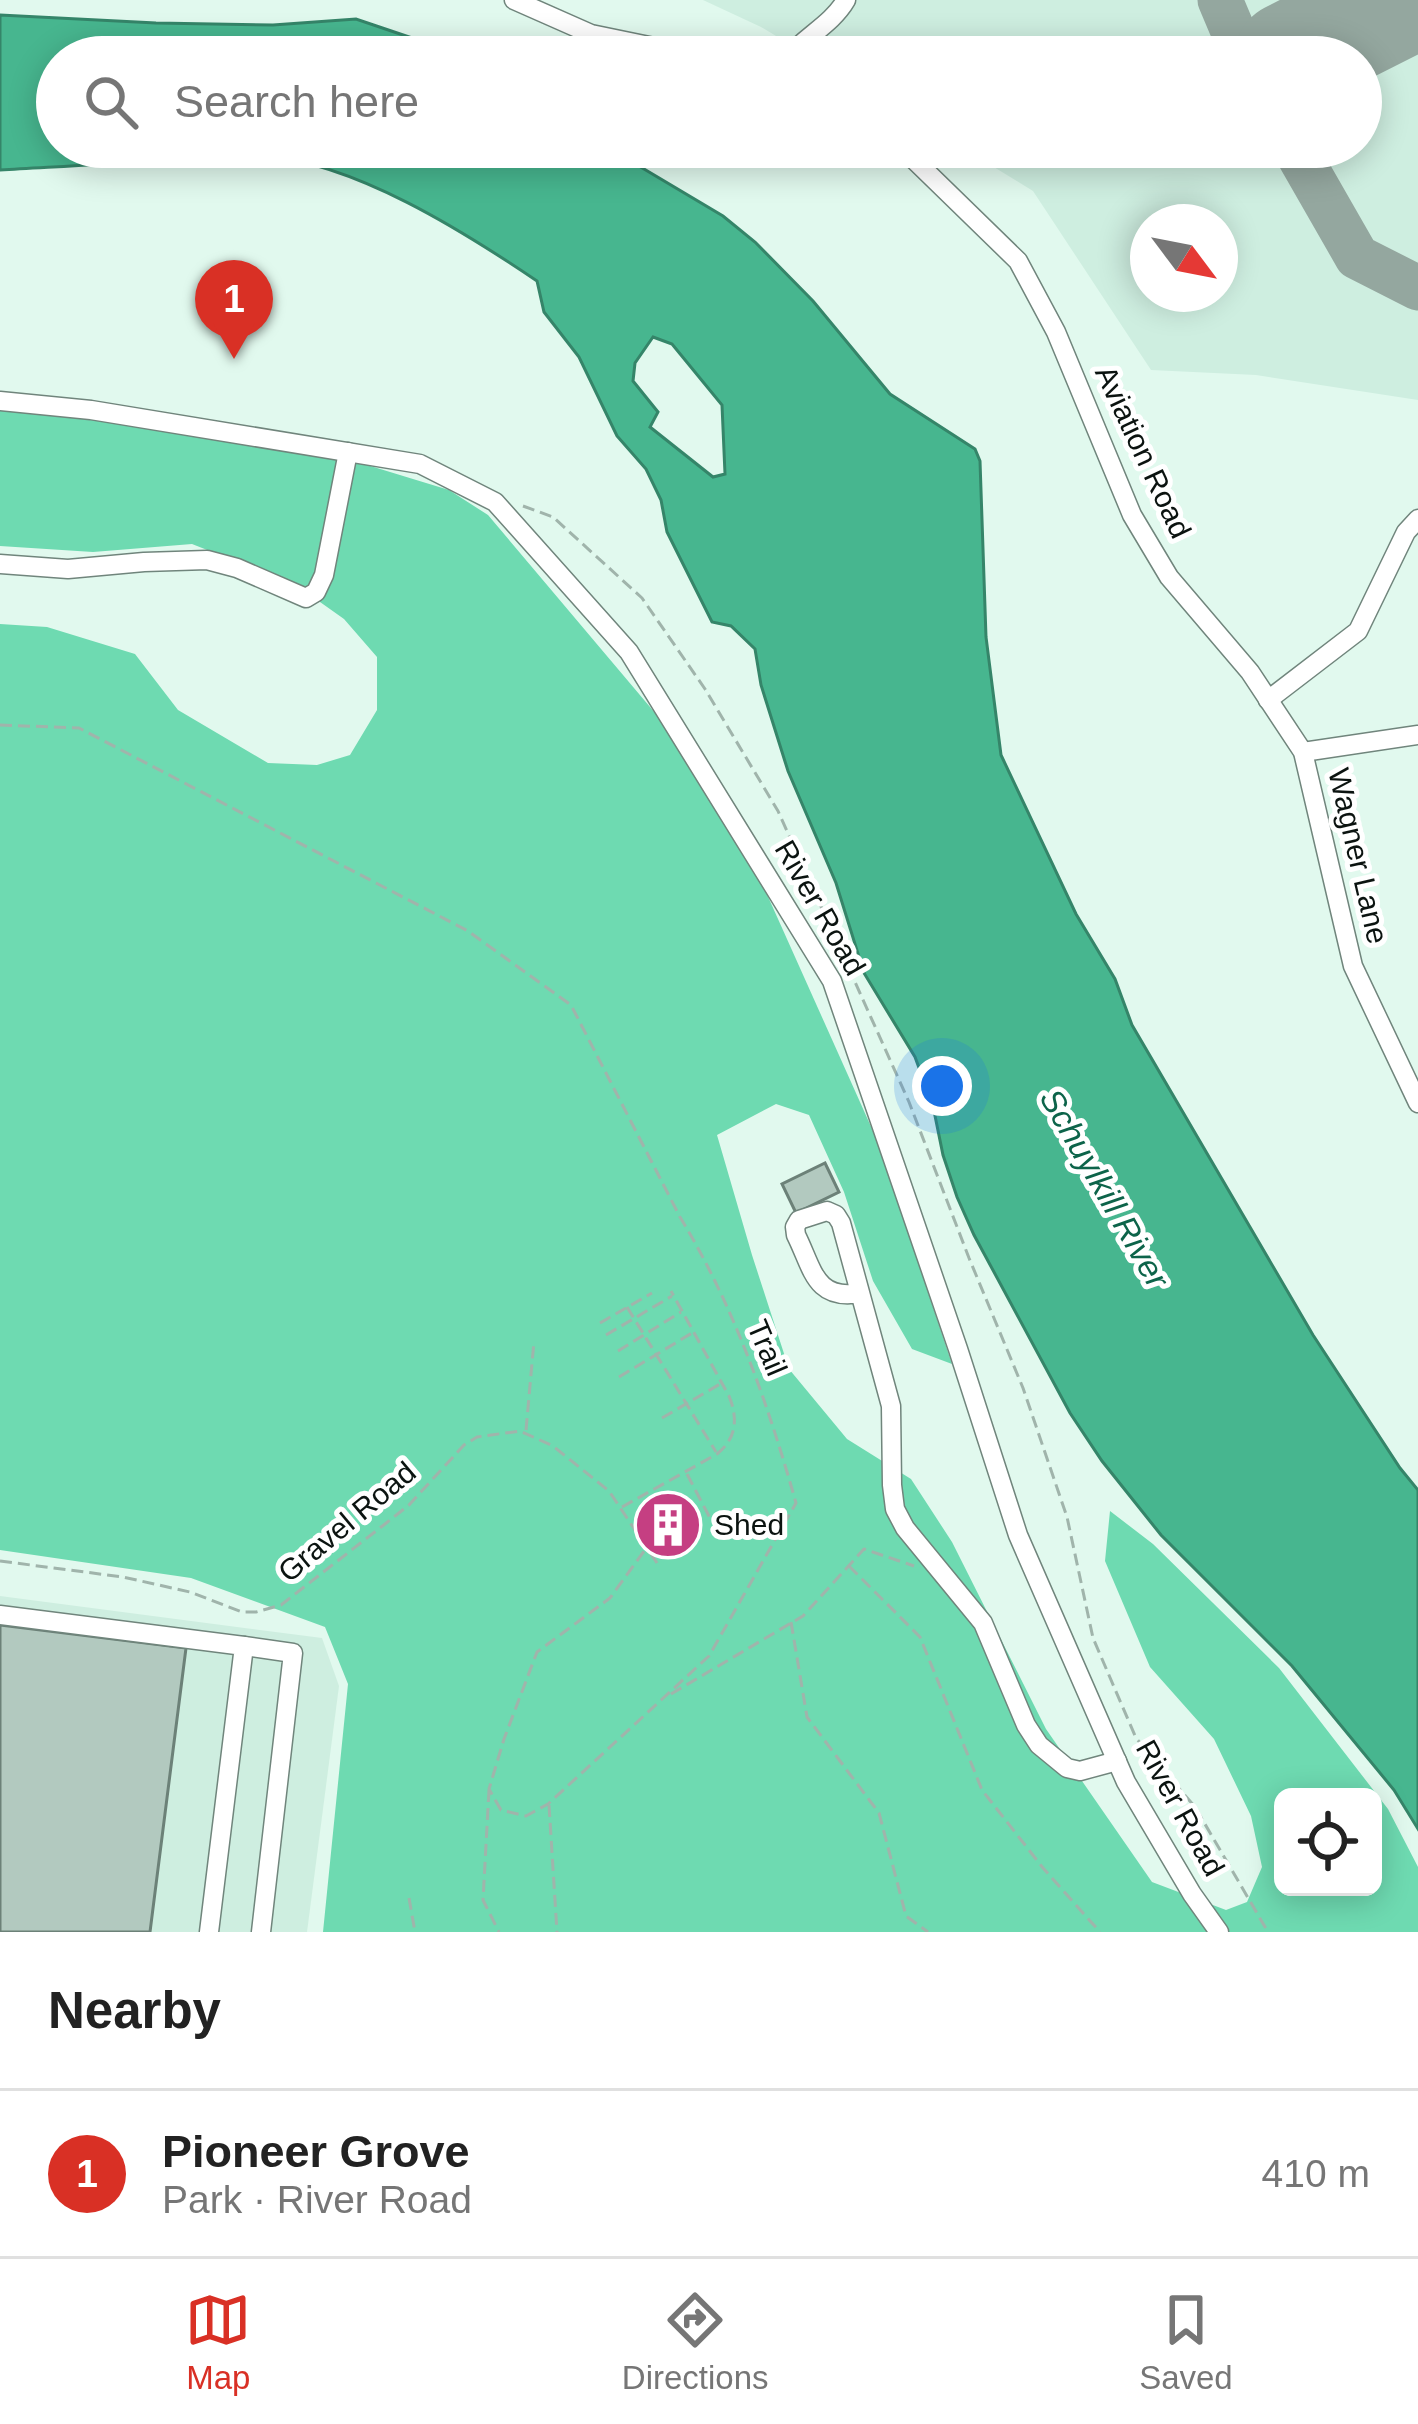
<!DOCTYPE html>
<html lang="en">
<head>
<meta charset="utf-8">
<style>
  :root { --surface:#fff; --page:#f2f2f2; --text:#222; --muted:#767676; --line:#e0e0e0; --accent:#d93025 }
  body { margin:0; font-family:Arial,sans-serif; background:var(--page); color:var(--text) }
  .controls { position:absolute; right:36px; bottom:36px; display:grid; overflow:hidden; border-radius:18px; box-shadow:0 6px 30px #0003 }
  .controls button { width:108px; height:108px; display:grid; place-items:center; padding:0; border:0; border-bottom:3px solid var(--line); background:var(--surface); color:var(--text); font:60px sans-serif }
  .compass { position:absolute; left:1130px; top:204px; width:108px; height:108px; border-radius:50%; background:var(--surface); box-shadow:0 6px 30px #0003; rotate:122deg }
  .you { position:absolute; left:942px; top:1086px; width:42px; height:42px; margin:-30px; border:9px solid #fff; border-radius:50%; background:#1a73e8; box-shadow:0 0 0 18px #1a73e833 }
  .badge { display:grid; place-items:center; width:78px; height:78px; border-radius:50%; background:var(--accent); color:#fff; font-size:39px; font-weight:700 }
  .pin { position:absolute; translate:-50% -99px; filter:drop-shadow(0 3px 6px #0008) }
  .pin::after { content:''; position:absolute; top:63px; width:42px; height:36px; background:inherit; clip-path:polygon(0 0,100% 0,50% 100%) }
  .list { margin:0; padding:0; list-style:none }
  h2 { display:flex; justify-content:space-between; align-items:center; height:156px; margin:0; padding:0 48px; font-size:51px }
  h2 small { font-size:39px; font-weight:400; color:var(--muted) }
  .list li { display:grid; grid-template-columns:78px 1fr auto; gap:36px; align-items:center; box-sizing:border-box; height:168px; padding:0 48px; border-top:3px solid var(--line) }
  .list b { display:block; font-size:45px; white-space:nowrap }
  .list p { margin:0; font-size:39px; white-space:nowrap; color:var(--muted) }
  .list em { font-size:39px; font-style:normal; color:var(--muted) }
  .icon { flex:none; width:66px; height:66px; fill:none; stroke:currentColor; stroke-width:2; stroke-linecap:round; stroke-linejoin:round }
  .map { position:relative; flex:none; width:1418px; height:1932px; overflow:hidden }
  .search { position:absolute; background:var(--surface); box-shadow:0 6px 30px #0003; left:36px; right:36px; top:36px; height:132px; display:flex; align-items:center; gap:30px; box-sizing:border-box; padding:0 42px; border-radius:66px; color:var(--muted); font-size:45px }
  .sheet { height:324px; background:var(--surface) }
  nav { display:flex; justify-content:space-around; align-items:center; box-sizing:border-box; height:168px; border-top:3px solid var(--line); background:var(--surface); font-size:33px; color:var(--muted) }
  nav a { display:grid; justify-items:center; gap:6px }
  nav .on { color:var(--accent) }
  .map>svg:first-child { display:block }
</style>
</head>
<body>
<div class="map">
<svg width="1418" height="1932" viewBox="0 0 1418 1932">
  <rect width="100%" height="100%" fill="#e1f9ee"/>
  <!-- built -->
  <g fill="#ceeee0" fill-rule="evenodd">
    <path d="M703,0H1418V400L1256,375L1151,370L1033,191L961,147H1361V57H811L761,27ZM1148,222H1220V294H1148Z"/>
    <path d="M0,1596L322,1638L339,1686L307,1932H0Z"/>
  </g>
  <!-- forest -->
  <path fill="#6edab1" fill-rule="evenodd" d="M0,408L110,421L268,449L318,450L449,490L488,515L688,752L757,872L877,1140L952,1364L912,1349L873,1281L844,1192L809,1115L776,1104L717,1135L752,1255L789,1369L847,1439L911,1479L952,1542L1046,1729L1152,1882L1226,1910L1247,1902L1262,1867L1251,1816L1214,1739L1150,1667L1105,1561L1110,1511L1153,1544L1279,1668L1388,1809L1418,1867V1932H323L348,1684L325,1627L191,1578L0,1550V624L47,627L135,654L178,710L268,763L317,765L350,755L377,710V657L344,619L296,585L192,544L93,552L0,546ZM1283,1797H1373V1887H1283Z"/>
  <!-- water -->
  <path fill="#47b68f" stroke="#358569" stroke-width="3" fill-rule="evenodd" d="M0,15L156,23L273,25L356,19L412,38L452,57H57V147H607L723,216L755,242L813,301L890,394L975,449L980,461L986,637L1001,755L1076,914L1115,979L1132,1025L1313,1335L1400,1468L1418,1490V1829L1394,1790L1292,1666L1161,1535L1102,1461L1070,1413L974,1235L957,1197L943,1155L933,1106L915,1057L864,973L836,883L788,771L761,685L755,649L731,626L712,622L667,532L661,500L646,469L617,436L579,357L544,312L537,281C463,231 355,163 265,156C226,152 185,158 146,161C97,165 49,167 0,170ZM653,337L672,344L722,405L725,474L713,477L650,427L658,412L633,381L635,363Z"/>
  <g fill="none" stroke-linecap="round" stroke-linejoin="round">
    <!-- taxiway -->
    <g stroke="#94a79f" stroke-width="45">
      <path d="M1220,0L1244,57"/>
      <path d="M1294,147L1357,257L1418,288"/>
    </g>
    <!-- runway -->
    <path stroke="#94a79f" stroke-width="111" d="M1290,57L1403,0"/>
  </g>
  <!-- building -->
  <g fill="#b2c9bf" stroke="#6c8178" stroke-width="3">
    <path d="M825,1163L839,1192L796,1213L782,1184Z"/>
    <path d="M0,1625L186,1648L150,1932H0Z"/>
  </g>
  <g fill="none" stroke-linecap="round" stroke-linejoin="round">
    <!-- minor casing -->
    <g stroke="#70857c" stroke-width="21">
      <g id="minor">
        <path d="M514,0L591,34L688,54L720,57"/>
        <path d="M788,57C806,36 832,24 846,0"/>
        <path d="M901,147L1018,261L1056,332L1132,515L1169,577L1250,672L1303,752L1353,966L1418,1103"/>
        <path d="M0,401L91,410L420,464L495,502L629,652L832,981L958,1349L1018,1535L1126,1782L1192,1894L1219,1932"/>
        <path d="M0,564L68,569L144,562L207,560L237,568L306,598L316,592L324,575L348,452"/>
        <path d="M1268,700L1358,631L1406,532L1418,519"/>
        <path d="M1303,752L1418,735"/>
        <path d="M860,1293C815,1301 813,1269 796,1235L795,1227L799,1220L827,1211L836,1215L841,1223L891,1406L892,1485L895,1509L905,1528L983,1623L1026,1725L1039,1745L1067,1768L1080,1771L1117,1761"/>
        <path d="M0,1615L244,1646L209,1932"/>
        <path d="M244,1646L293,1653L261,1932"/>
      </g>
    </g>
    <!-- path -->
    <g stroke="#a0b4ab" stroke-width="3" stroke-dasharray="12 6" stroke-linecap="butt">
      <path d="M523,506L553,517L642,598L705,689L778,811L909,1102L969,1258L1023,1388L1067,1517L1093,1638L1136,1738L1195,1807L1268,1932"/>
      <path d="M0,725L79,728L468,931L571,1005L680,1217C734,1306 768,1404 796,1503L709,1656L548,1804L526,1816L501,1810L489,1789L504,1739L537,1652L610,1598L647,1547"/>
      <path d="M627,1307L716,1452"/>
      <path d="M600,1323L652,1293"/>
      <path d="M606,1335L672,1296"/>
      <path d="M618,1351L681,1312"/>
      <path d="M619,1377L692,1333"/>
      <path d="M662,1418L720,1384"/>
      <path d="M526,1430L534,1341"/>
      <path d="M687,1474L711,1520"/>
      <path d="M622,1507L717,1454C737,1438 738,1418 729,1396L671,1291"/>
      <path d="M0,1561L123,1577L190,1592L242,1612H256L281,1605L385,1524L409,1505L464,1445L477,1437L520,1431L553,1446L609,1491L657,1563"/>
      <path d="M849,1566L920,1637L982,1790L1043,1868L1100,1932"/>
      <path d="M791,1622L807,1717L879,1813L906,1916L928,1932"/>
      <path d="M671,1694L803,1616L864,1549L914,1566"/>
      <path d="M489,1790L483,1900L499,1932"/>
      <path d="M549,1805L557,1932"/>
      <path d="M409,1898L415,1932"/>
    </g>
    <!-- minor -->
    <use href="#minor" stroke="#fff" stroke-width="18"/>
  </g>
  <!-- icons -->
  <defs>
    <g id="building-disc" transform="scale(3.45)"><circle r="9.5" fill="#c53f82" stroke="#fff"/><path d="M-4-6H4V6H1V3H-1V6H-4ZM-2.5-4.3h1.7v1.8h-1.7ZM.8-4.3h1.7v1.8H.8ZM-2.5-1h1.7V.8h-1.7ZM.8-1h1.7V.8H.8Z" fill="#fff"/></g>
  </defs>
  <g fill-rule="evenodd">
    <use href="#building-disc" x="668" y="1525"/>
  </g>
  <g text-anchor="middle" stroke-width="10" stroke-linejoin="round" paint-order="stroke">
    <!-- street labels -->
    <g font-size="30" fill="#0b1310" stroke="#fff">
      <text transform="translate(1143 452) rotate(65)" y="10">Aviation Road</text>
      <text transform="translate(1358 856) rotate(77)" y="10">Wagner Lane</text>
      <text transform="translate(820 908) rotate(60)" y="10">River Road</text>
      <text transform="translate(767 1348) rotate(67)" y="10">Trail</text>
      <text transform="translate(347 1522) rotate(-40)" y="10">Gravel Road</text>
      <text transform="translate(1180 1808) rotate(61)" y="10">River Road</text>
    </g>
    <!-- poi labels -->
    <g font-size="30" fill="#0b1310" stroke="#fff" text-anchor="start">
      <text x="714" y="1535">Shed</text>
    </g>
    <!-- water labels -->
    <g font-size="33" font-style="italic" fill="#0d644a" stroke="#fff">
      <text transform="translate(1105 1188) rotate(60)" y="12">Schuylkill River</text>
    </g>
  </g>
</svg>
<div class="controls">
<button><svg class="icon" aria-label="locate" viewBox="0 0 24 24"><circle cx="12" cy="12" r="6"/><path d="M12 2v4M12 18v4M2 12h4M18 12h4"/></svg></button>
</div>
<svg class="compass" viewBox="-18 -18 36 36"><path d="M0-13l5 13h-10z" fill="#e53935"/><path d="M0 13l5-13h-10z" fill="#767676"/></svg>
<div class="you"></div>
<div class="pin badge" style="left:234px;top:359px">1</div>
<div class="search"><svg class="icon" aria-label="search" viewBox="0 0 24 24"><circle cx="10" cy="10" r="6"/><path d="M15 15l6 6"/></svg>Search here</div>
</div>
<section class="sheet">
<h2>Nearby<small></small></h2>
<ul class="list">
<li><span class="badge">1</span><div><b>Pioneer Grove</b><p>Park · River Road</p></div><em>410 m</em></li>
</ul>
</section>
<nav>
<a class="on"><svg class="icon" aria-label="map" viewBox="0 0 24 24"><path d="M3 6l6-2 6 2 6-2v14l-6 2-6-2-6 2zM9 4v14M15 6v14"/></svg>Map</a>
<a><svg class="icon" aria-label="directions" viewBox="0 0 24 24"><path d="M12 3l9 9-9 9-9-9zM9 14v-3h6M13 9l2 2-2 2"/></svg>Directions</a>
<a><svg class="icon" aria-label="saved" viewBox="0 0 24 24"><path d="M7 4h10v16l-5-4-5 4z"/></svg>Saved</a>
</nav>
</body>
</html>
